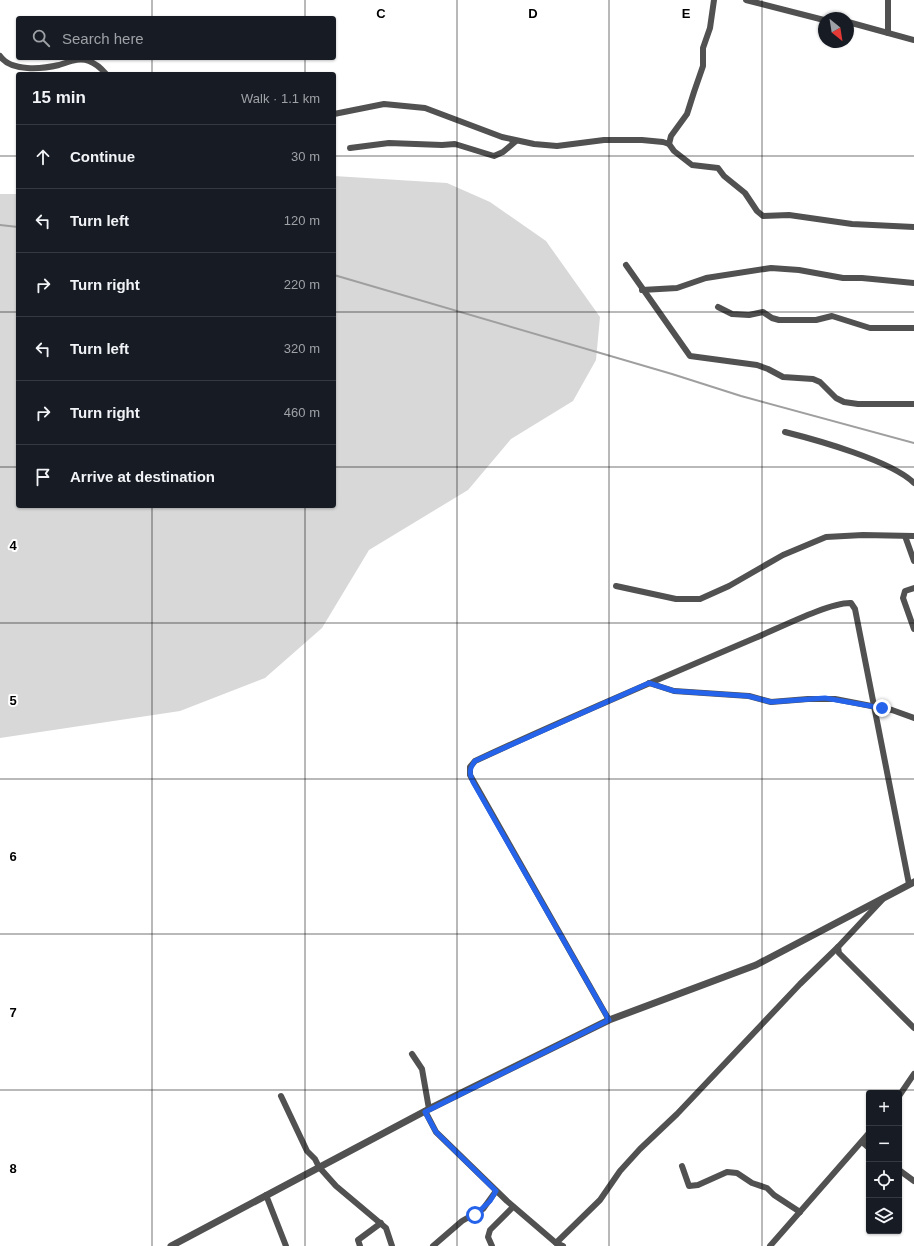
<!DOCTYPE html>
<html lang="en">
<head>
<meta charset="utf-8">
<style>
  :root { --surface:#171b24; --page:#242831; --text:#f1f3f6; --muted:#9ea1a6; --line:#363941 }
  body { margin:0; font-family:Arial,sans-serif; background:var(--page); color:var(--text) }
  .controls { position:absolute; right:12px; bottom:12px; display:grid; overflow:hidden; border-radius:4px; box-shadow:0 1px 3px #0004 }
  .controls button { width:36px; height:36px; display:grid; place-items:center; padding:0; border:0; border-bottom:1px solid var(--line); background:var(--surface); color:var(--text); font:20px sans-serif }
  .compass { position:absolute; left:818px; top:12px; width:36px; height:36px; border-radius:50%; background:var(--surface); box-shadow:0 1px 3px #0004; rotate:150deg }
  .stop { position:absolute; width:12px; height:12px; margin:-9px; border:3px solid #2563eb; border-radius:50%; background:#fff }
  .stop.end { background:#2563eb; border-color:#fff; box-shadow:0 1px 4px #0008 }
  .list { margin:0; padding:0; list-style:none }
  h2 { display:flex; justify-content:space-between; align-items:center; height:52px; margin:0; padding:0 16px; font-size:17px }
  h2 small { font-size:13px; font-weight:400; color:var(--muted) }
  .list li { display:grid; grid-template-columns:26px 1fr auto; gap:12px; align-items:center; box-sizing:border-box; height:64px; padding:0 16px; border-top:1px solid var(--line) }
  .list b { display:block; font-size:15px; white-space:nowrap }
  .list em { font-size:13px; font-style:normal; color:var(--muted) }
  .icon { flex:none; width:22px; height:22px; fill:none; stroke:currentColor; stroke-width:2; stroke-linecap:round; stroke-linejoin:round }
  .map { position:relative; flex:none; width:914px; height:1246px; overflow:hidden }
  .search { position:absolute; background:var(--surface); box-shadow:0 1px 3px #0004; left:16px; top:16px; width:320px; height:44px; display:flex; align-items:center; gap:10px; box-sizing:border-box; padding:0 14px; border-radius:4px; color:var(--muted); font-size:15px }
  .panel { position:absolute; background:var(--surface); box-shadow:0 1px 3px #0004; left:16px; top:72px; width:320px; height:436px; border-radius:4px }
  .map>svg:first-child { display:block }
</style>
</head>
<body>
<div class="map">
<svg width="914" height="1246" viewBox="0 0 914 1246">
  <rect width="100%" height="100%" fill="#fff"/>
  <!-- green -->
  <path fill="#d8d8d8" d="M334,176L447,183L490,202L546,241L600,317L596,360L573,401L511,439L468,490L369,550L322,628L265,678L180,711L0,738V194H18V506H334Z"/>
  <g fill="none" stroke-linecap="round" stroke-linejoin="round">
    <!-- stream -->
    <g stroke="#9f9f9f" stroke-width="2">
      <path d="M0,225L18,227"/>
      <path d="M334,275L672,374L741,396L914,443"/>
    </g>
    <!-- minor -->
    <g stroke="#515151" stroke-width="6">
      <path d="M746,0L824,20"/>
      <path d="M888,0V33"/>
      <path d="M848,22L914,40"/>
      <path d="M0,56C11,72 42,69 59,65C69,62 79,57 89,61C97,64 101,68 106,74"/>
      <path d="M334,114L384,104L425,108L502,137L534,144L557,146L604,140H642L663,142L669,144L674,151L692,165L718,168L724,176L745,193L757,211L763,216L789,215L852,224L914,227"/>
      <path d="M669,144L671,136L687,114L694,92L703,66V48L710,28L714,0"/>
      <path d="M350,148L389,143L442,145L455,144L494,156L503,152L516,141"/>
      <path d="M626,265L690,356L757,365L768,369L783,377L813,379L820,382L836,398L844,402L858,404H914"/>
      <path d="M642,290L677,288L706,278L771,268L799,270L843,278H862L914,283"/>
      <path d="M718,307L732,314L749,315L763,312L772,318L779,320H816L832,316L870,328H914"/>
      <path d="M785,432C817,440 892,461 914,483"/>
      <path d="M905,536L914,561"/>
      <path d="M616,586L676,599H700L729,586L783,555L826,537L863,535L914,536"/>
      <path d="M914,588L905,591L903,598L914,629"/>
      <path d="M649,683L674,691L749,696L771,702L808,699H835L892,710L914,718"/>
      <path d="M882,900L838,947L839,953L914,1028"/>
      <path d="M609,1020L470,775V767L475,761C567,718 661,678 755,638C777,629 830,602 851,603L855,609L909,884"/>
      <path d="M412,1054L422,1069L429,1109"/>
      <path d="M281,1096L307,1151L315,1159L319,1167L336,1186L386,1228L392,1246"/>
      <path d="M899,1096L914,1074"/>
      <path d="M425,1111L436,1132L507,1201L556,1243L563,1246"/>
      <path d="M862,1142L869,1148"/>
      <path d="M682,1166L689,1186L698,1185L727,1172L737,1173L752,1183L767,1188L774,1195L800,1212"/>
      <path d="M899,1170L914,1181"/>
      <path d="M266,1195L286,1246"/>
      <path d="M556,1243L600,1200L620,1171L640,1149L677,1114L800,984L838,947"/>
      <path d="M360,1246L358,1240L381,1223"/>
      <path d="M433,1246L462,1221L483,1209L496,1191"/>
      <path d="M492,1246L488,1237L490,1230L513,1207"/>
      <path d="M770,1246L869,1133"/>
    </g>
    <!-- tertiary -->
    <path stroke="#515151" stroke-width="7" d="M171,1246L429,1109L609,1020L756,965L914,882"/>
  </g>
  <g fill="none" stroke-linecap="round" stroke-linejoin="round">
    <!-- route -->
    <path stroke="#2563eb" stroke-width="5" d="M475,1215L490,1201L496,1191L436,1132L425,1112L609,1020L473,782C469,773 469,769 475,761L649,683L674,691L748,696L771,702L825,698L882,708"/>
  </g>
  <!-- grid -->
  <path fill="none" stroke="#000" stroke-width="1" stroke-opacity="0.55" d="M152,0V18M305,0V18M457,0V1246M609,0V1246M762,0V1246M152,58V74M305,58V74M0,156H18M334,156H914M0,312H18M334,312H914M0,467H18M334,467H914M152,506V1246M305,506V1246M0,623H914M0,779H914M0,934H914M0,1090H914"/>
  <g font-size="13" text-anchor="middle" font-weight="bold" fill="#000" stroke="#fff" stroke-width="4" stroke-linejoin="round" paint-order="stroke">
    <text x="381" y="18">C</text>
    <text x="533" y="18">D</text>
    <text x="686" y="18">E</text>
    <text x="13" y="550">4</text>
    <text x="13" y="705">5</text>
    <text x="13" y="861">6</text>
    <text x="13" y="1017">7</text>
    <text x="13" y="1173">8</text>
  </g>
</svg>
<div class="controls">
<button>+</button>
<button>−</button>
<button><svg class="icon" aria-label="locate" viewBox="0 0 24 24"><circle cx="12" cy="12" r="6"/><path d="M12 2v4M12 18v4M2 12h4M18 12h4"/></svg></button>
<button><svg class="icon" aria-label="layers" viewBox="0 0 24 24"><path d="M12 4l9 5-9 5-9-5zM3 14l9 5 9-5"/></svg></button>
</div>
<svg class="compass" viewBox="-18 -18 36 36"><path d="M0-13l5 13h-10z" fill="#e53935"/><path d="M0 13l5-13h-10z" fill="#9ea1a6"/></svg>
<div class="stop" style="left:475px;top:1215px"></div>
<div class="stop end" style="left:882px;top:708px"></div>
<div class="search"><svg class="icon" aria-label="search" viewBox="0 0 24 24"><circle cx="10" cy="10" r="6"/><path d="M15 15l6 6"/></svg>Search here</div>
<section class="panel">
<h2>15 min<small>Walk · 1.1 km</small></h2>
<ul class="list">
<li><svg class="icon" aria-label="ahead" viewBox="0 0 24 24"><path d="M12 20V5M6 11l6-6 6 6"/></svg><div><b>Continue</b></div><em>30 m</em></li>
<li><svg class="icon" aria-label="left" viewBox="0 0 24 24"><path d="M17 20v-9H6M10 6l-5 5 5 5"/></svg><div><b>Turn left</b></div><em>120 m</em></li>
<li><svg class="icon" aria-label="right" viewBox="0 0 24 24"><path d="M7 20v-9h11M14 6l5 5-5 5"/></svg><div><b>Turn right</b></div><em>220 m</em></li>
<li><svg class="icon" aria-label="left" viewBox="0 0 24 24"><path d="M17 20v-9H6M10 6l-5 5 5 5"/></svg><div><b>Turn left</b></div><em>320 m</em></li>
<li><svg class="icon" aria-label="right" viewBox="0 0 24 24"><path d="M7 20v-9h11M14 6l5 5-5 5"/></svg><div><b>Turn right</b></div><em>460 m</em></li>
<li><svg class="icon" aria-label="arrive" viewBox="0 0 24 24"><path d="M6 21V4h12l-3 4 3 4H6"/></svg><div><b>Arrive at destination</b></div></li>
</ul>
</section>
</div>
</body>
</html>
